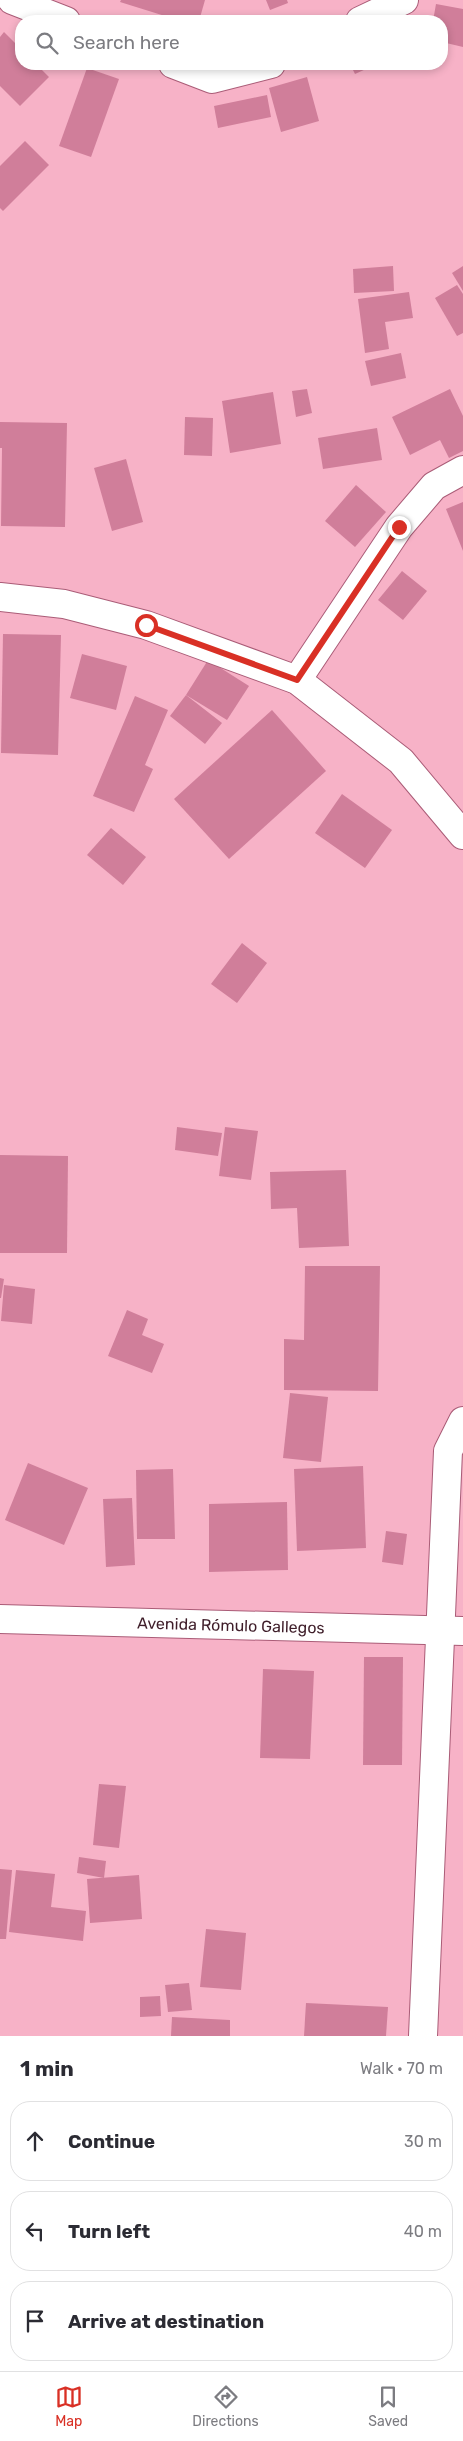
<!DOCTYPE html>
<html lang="en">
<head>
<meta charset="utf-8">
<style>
  :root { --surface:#fff; --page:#f2f2f3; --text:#2b2b33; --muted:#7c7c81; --line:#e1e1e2; --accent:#d93025 }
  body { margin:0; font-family:Rubik,sans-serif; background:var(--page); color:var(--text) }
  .stop { position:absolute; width:15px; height:15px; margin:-11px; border:4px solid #d93025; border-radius:50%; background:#fff }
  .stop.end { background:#d93025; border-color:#fff; box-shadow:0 1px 5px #0008 }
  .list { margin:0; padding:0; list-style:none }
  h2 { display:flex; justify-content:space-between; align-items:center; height:65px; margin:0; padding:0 20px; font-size:21px }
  h2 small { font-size:16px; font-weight:400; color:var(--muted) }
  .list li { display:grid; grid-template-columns:32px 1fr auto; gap:15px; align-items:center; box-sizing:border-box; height:80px; margin:0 10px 10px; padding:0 10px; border:1px solid var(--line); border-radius:20px }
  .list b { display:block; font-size:19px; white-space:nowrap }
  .list em { font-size:16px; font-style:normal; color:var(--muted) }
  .icon { flex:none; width:28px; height:28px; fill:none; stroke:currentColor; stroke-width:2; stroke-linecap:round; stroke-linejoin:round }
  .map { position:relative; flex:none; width:463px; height:2036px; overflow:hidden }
  .search { position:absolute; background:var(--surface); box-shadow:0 2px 8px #0003; left:15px; right:15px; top:15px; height:55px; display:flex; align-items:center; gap:12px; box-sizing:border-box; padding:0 18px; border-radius:20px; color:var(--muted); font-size:19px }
  .sheet { height:335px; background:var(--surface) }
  nav { display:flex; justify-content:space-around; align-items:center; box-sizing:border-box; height:70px; border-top:1px solid var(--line); background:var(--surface); font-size:14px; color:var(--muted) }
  nav a { display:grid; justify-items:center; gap:2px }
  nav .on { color:var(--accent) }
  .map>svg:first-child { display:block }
</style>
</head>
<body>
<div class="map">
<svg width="463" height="2036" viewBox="0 0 463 2036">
  <rect width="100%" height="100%" fill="#f7b2c7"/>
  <!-- building -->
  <g fill="#d07e9a">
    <path d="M121,0H205L199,21H181L120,2Z"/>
    <path d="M266,0H287L288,3L270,10Z"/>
    <path d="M436,4L463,9V47L442,42V21H433Z"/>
    <path d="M4,32L21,49V64H36L49,77L20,106L0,86V37Z"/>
    <path d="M350,64H377L355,74Z"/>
    <path d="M87,68L119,79L91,157L59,146Z"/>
    <path d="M307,77L319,121L281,132L269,88Z"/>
    <path d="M267,95L271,117L218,128L214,106Z"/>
    <path d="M25,141L49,165L3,211L0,208V166Z"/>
    <path d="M393,266L394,291L354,293L353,269Z"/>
    <path d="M463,266V291L452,273Z"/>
    <path d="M457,285L463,294V333L457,336L435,298Z"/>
    <path d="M409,292L413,318L385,322L389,349L365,353L358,299Z"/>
    <path d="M401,353L406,378L371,386L365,361Z"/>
    <path d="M307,389L312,413L296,417L292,391Z"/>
    <path d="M450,389L463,416V451L449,458L440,440L410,455L392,417Z"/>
    <path d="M273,392L281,444L230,453L222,401Z"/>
    <path d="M185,417L213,418L212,456L184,455Z"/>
    <path d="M0,422L67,423L65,527L1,526L2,448H0Z"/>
    <path d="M377,428L382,460L323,469L318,438Z"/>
    <path d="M126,459L143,522L112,531L94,468Z"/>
    <path d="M356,485L386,512L355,547L325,521Z"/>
    <path d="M463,502V551L446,509Z"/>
    <path d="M402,571L427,591L403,620L378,600Z"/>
    <path d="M3,634L61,635L58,755L1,753Z"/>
    <path d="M82,654L127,666L116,710L70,698Z"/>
    <path d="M208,660L249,686L227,720L186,695Z"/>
    <path d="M186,695L222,723L205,744L170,716Z"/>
    <path d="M135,696L168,710L145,765L153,769L134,812L93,796Z"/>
    <path d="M272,710L326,771L229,859L174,799Z"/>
    <path d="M342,794L392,830L365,868L315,833Z"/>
    <path d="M111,828L146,857L123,885L87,855Z"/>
    <path d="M242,943L267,963L237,1003L211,984Z"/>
    <path d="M177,1127L222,1133L218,1156L175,1150Z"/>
    <path d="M225,1127L258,1131L251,1180L219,1176Z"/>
    <path d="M0,1155L68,1156L67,1253H0Z"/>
    <path d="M346,1170L349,1246L299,1248L297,1208L271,1209L270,1172Z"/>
    <path d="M305,1266H380L378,1391L284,1390V1339L304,1340Z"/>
    <path d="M0,1278L4,1279L1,1298H0Z"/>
    <path d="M4,1285L35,1289L32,1324L1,1321Z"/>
    <path d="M127,1310L148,1319L142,1335L164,1344L152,1373L108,1356Z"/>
    <path d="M290,1393L328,1397L321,1462L283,1458Z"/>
    <path d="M28,1463L88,1488L64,1545L5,1520Z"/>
    <path d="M363,1466L366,1548L297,1551L294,1469Z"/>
    <path d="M173,1469L175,1539H137L136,1470Z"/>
    <path d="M132,1498L135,1565L106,1567L103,1499Z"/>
    <path d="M287,1502L288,1570L209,1572V1504Z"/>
    <path d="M386,1531L407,1534L403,1565L382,1562Z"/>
    <path d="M364,1657H403L402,1765H363Z"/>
    <path d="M263,1669L314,1671L310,1759L260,1758Z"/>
    <path d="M99,1784L126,1786L119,1848L93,1845Z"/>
    <path d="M79,1857L106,1861L104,1878L77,1873Z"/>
    <path d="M0,1869L12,1870L6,1939H0Z"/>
    <path d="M16,1870L55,1874L51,1907L86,1911L83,1941L9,1932Z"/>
    <path d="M139,1875L142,1919L90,1923L87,1879Z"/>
    <path d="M206,1929L246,1933L241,1990L200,1987Z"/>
    <path d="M189,1983L192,2010L168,2012L165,1985Z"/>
    <path d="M160,1996L161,2016L140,2017V1997Z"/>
    <path d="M306,2003L388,2007L386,2036H304Z"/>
    <path d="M172,2017L230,2020V2036H171Z"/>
  </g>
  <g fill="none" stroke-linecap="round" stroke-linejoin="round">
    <!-- street casing -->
    <g stroke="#aa5c77" stroke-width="30">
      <g id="street">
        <path d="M12,0L66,21"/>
        <path d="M360,21L404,0"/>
        <path d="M173,64L212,79L271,64"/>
        <path d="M0,597L64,604L146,625L297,680L401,761L463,835"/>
        <path d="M297,680L399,527L434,486L463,470"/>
        <path id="s1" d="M0,1619L463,1631"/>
        <path d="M423,2036L448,1451L463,1421"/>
      </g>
    </g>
    <!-- street -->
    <use href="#street" stroke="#fff" stroke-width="28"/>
  </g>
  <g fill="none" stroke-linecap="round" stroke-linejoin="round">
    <!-- route -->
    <path stroke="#d93025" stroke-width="6" d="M146,625L297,680L399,527"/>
  </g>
  <g text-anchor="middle" stroke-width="4" stroke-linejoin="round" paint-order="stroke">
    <!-- street labels -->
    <g font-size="16" fill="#3e1d29" stroke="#fce1e9">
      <text dy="6" stroke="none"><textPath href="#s1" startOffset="231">Avenida Rómulo Gallegos</textPath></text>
    </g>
  </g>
</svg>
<div class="stop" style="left:146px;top:625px"></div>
<div class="stop end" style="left:399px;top:527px"></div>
<div class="search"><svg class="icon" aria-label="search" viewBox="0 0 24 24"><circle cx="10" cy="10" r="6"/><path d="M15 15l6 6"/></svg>Search here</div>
</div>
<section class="sheet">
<h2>1 min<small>Walk · 70 m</small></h2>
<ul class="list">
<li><svg class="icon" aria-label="ahead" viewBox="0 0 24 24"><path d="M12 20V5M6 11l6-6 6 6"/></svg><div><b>Continue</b></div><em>30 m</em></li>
<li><svg class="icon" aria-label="left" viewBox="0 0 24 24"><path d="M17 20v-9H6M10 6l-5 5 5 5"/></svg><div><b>Turn left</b></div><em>40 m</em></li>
<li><svg class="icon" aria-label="arrive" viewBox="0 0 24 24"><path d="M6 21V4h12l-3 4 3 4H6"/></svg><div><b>Arrive at destination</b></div></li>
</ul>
</section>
<nav>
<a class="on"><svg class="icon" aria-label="map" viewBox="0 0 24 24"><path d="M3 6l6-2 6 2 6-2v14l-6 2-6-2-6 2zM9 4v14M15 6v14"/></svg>Map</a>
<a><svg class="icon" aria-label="directions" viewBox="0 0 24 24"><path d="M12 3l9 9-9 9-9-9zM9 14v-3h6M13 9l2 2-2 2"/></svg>Directions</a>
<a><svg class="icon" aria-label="saved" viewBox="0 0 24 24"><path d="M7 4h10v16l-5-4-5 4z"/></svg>Saved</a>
</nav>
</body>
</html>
